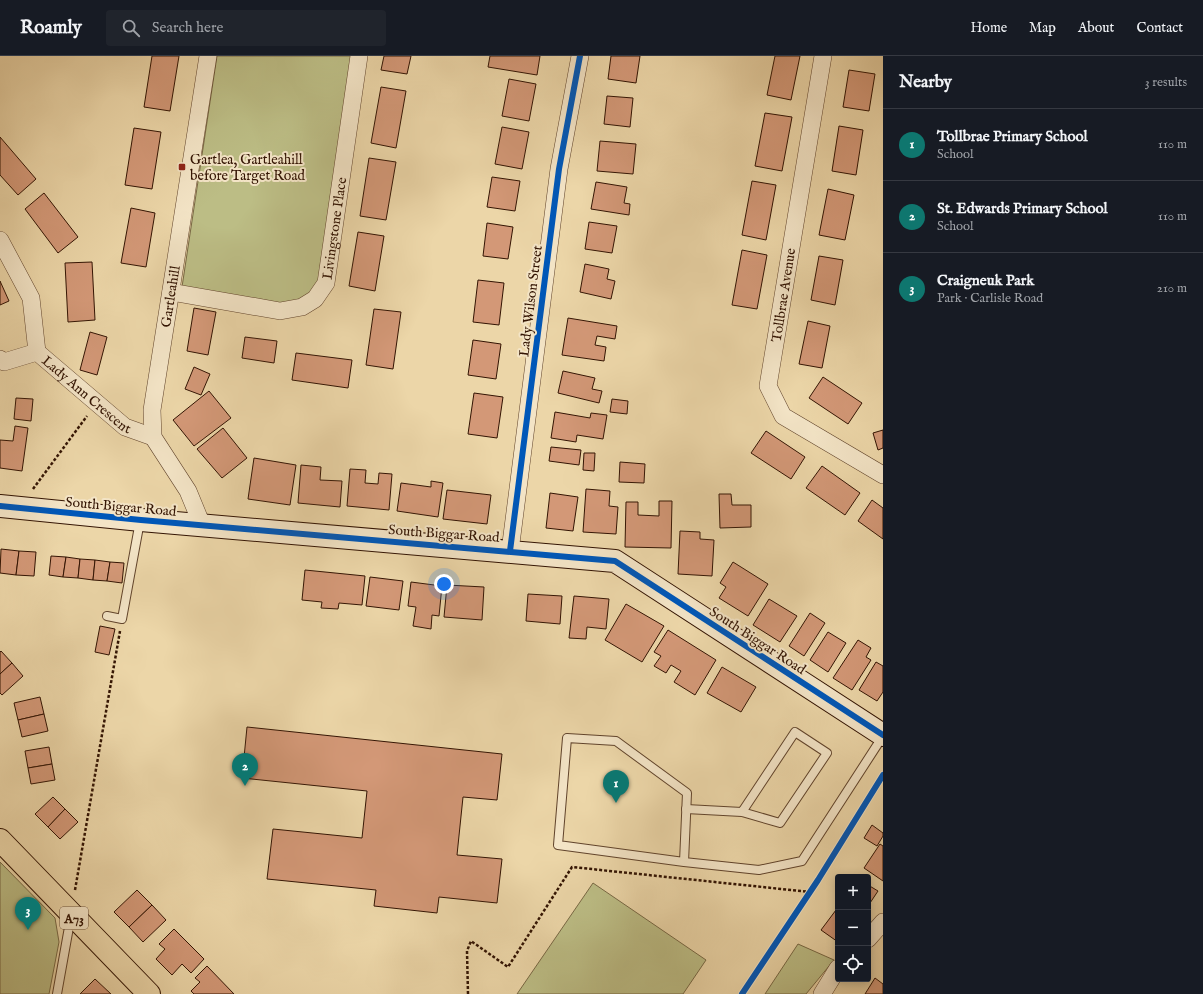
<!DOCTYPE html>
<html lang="en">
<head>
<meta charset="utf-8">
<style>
  :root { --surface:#171b24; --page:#20242c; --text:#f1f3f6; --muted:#9ea1a6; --line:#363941; --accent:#0f766e }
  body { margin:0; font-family:"IM FELL English",serif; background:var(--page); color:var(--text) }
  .controls { position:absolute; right:12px; bottom:12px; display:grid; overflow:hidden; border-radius:4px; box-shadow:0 2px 10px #0003 }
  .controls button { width:36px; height:36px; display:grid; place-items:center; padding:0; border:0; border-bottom:1px solid var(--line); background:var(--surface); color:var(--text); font:20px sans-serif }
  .you { position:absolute; left:444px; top:528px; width:14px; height:14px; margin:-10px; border:3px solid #fff; border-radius:50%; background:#1a73e8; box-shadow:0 0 0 6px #1a73e833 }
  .badge { display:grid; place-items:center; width:26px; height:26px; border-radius:50%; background:var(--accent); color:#fff; font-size:13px; font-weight:700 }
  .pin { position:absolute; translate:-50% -33px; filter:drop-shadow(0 1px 2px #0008) }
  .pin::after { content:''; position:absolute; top:21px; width:14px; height:12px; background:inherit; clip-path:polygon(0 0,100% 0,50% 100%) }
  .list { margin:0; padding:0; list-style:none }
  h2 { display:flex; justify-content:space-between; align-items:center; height:52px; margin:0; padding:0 16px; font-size:17px }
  h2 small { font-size:13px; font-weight:400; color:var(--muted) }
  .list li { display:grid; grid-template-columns:26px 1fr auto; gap:12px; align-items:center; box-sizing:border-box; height:72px; padding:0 16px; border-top:1px solid var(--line) }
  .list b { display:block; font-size:15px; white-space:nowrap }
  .list p { margin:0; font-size:13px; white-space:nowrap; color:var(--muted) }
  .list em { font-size:13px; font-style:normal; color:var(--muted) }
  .icon { flex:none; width:22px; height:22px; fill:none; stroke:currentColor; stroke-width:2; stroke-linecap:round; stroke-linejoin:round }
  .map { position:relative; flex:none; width:883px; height:938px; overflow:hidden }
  header { display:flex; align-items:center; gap:24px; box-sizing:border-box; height:56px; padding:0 20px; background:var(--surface); border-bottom:1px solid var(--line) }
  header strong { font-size:19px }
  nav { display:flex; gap:22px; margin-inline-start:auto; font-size:14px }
  .search { width:280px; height:36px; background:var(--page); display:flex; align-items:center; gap:10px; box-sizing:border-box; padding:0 14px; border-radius:4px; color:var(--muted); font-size:15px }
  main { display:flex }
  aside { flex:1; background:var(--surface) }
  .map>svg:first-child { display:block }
</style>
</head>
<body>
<header>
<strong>Roamly</strong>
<div class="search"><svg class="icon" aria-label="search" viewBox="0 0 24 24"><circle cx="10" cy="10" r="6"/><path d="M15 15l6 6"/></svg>Search here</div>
<nav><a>Home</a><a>Map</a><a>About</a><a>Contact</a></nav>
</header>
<main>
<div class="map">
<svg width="883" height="938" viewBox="0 0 883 938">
  <rect width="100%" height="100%" fill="#ecd6a8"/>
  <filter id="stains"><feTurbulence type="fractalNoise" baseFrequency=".005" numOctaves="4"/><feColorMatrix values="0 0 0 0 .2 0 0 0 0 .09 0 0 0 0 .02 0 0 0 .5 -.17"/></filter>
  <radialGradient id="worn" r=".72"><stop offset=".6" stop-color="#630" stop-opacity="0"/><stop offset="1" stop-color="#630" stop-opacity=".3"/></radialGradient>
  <!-- green -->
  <g fill="#bcbd85" stroke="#786844">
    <path d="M217,0H356L323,225L311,240L279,251L182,231Z"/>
    <path d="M0,806L55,862L59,886L49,938H0Z"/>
    <path d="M593,827L706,904L683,938H517Z"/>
    <path d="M798,888L834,904L806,938H765Z"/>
  </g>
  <!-- building -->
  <g fill="#d39877" stroke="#331403">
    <path d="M152,0H179L170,55L144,51Z"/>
    <path d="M384,0H411L407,18L381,14Z"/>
    <path d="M490,0H540L537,19L488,11Z"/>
    <path d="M611,0H640L636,27L608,23Z"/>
    <path d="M775,0H800L791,44L767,39Z"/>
    <path d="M849,14L875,18L869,55L843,51Z"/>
    <path d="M509,23L536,28L529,65L502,60Z"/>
    <path d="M381,31L406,35L396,92L371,87Z"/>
    <path d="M607,40L633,42L630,71L604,68Z"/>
    <path d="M765,57L792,61L782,115L755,110Z"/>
    <path d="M839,70L863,74L856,119L832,115Z"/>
    <path d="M502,71L529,76L522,113L495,108Z"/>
    <path d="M134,72L161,76L152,133L125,129Z"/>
    <path d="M0,81L36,123L18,139L0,119Z"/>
    <path d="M600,85L636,88L633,118L597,115Z"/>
    <path d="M369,102L396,106L386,164L360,160Z"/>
    <path d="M492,121L520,125L515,155L487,151Z"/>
    <path d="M752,125L776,129L766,184L742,179Z"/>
    <path d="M596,126L627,131L624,147L630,148L629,159L591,153Z"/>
    <path d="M828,133L854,139L845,184L819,179Z"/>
    <path d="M44,137L78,181L58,197L25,153Z"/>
    <path d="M131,152L155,157L146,211L121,207Z"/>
    <path d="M589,166L617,170L612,197L585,193Z"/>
    <path d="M487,167L513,171L508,203L483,200Z"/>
    <path d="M358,176L384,180L375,235L349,230Z"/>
    <path d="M742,194L767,199L757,253L732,249Z"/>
    <path d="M819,200L843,204L835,249L811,244Z"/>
    <path d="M92,206L95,264L68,266L65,207Z"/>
    <path d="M585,208L609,213L607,223L615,225L611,243L580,236Z"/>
    <path d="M478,224L504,227L499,269L473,266Z"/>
    <path d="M0,225L9,245L0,249Z"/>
    <path d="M194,252L216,256L208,299L187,295Z"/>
    <path d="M374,253L401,256L393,313L366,309Z"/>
    <path d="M568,262L617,270L615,283L597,280L595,289L606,291L604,305L562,299Z"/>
    <path d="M808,265L830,270L822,312L799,308Z"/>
    <path d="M90,276L107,281L97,319L80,314Z"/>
    <path d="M245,281L277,285L274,307L242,302Z"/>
    <path d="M473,284L501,288L496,323L468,319Z"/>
    <path d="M296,297L352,304L348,332L292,324Z"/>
    <path d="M194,311L210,318L201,339L185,333Z"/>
    <path d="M563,315L595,322L592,333L602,335L599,347L558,337Z"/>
    <path d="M823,321L862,347L848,368L809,342Z"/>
    <path d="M209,335L231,362L194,390L173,364Z"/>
    <path d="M474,337L503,341L497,382L468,378Z"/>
    <path d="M16,342L33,343L31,365L14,363Z"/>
    <path d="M612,343L628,345L627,358L610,356Z"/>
    <path d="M555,356L590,362L591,357L607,359L603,383L577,379L576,386L551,382Z"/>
    <path d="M15,370L28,372L22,415L0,412V384L13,385Z"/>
    <path d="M223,372L247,402L222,422L197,393Z"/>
    <path d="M883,374V392L878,394L873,377Z"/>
    <path d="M766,375L805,401L791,423L751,397Z"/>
    <path d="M551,391L581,394L579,409L549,405Z"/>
    <path d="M584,397H595L594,415L583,414Z"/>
    <path d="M254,402L296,409L290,449L248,443Z"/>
    <path d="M620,406L645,408L644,427L619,426Z"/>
    <path d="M301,409L321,411L320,424L342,425L340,451L298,447Z"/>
    <path d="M822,410L860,437L845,459L806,432Z"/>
    <path d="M350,413L366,414L365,427L378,428L379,417L392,418L389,454L347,450Z"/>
    <path d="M431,425L443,427L438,461L397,455L401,427L431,431Z"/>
    <path d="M586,433L610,435L609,450L618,451L616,478L583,476Z"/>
    <path d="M447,434L491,439L487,468L443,463Z"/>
    <path d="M550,437L578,441L573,475L546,472Z"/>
    <path d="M719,438H731L732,449H751V471L720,472Z"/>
    <path d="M872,444L883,452V483L858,465Z"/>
    <path d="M659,445H672L671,492L625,491L626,446H638V459L659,460Z"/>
    <path d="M680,475L700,476V483L714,484L712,520L678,518Z"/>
    <path d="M1,493L19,495L16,519L0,517Z"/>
    <path d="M19,495L36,496L34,520L16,519Z"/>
    <path d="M51,500L66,501L63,521L49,519Z"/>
    <path d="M66,501L80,503L78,522L63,521Z"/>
    <path d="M80,503L95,504L93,524L78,522Z"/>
    <path d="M95,504L110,506L107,525L93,524Z"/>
    <path d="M110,506L124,507L122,527L107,525Z"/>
    <path d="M733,506L768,528L748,560L719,542L726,531L720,527Z"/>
    <path d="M305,514L365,520L362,549L339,547L338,553L321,552L322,546L302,544Z"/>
    <path d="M370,521L403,525L399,554L366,550Z"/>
    <path d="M411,526L442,530L439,560L432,559L431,573L413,570L416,551L408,550Z"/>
    <path d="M447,529L484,531L482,564L444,561Z"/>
    <path d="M528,538L562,540L560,568L526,565Z"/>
    <path d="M574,540L609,543L606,573L587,571L586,583L569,582Z"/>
    <path d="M769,543L797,560L780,586L753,569Z"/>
    <path d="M626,548L664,570L642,606L605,584Z"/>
    <path d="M810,557L825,567L804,600L789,590Z"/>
    <path d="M100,570L115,573L109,599L95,596Z"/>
    <path d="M668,574L716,604L695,639L674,626L681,615L671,609L666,617L654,610L661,600L654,596Z"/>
    <path d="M828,576L846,587L828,616L810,604Z"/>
    <path d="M858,584L871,592L866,601L871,604L852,634L833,622Z"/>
    <path d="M1,595L12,607L0,618V596Z"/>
    <path d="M876,606L883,610V636L877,645L859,634Z"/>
    <path d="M12,607L23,620L2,639L0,637V618Z"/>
    <path d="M722,611L756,631L741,656L707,637Z"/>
    <path d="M40,641L44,658L18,664L14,647Z"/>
    <path d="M44,658L48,675L22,681L18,664Z"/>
    <path d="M247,671L502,698L497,744L463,741L457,799L502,803L497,847L439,841L437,857L374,850L376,834L267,823L273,773L362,782L367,735L242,722Z"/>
    <path d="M49,691L52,708L28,712L25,695Z"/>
    <path d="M52,708L55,724L31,728L28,712Z"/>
    <path d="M53,741L65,753L48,771L35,758Z"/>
    <path d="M65,753L78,766L60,783L48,771Z"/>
    <path d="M872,769L883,777V780L877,790L864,782Z"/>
    <path d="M880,788L883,790V825L864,812Z"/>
    <path d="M868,829L878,835L868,850Z"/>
    <path d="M137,834L152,849L129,871L114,856Z"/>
    <path d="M152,849L166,864L143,886L129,871Z"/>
    <path d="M836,854L838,855V886L821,874Z"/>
    <path d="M174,873L204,903L191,917L182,908L172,919L156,903L165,893L159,888Z"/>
    <path d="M207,910L234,938H194L191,935L200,926L195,922Z"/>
    <path d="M875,922L883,928V938H865Z"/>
    <path d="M95,923L111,938H80Z"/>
  </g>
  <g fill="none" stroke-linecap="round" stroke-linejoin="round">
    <!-- lane casing -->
    <g stroke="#61442c" stroke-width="10">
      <g id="lane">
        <path d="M107,560L122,563L140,465"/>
        <path d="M686,753L742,756L780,767L827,697L795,676L742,756"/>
        <path d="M684,806L687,737L616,685L567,682L558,789L684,806L759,814L802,805L883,680"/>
        <path d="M57,938L71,860"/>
      </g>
    </g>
    <!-- street casing -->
    <g stroke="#61442c" stroke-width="18">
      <g id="street">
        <path d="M823,0L768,330L783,360L883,419"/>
        <path d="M0,184L31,242L37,296"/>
        <path id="s1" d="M171,236L280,255L302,251L315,243L326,227L359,0"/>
        <path id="s2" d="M0,303L4,306L37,296L125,371L153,381"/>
        <path id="s3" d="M202,469L188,435L153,381L152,354L208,0"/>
        <path d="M510,495L559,113L580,0"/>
        <path d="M868,883L883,866"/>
        <path d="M822,938L838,912"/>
      </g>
    </g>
    <!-- secondary casing -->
    <g stroke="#331403" stroke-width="24">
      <path id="secondary" d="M0,450L141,464L615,505L883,679"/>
    </g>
    <!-- primary casing -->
    <g stroke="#331403" stroke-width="24">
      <path id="primary" d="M0,784L149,938"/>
    </g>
    <!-- path -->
    <g stroke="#331403" stroke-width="2.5" stroke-dasharray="3 2" stroke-linecap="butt">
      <path d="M33,433L87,360"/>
      <path d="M75,834L120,575"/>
      <path d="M468,938L467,895L471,885L508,911L572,811L810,836"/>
    </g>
    <!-- lane -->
    <use href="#lane" stroke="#f3e4c6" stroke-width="8"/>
    <!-- street -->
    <use href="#street" stroke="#f3e4c6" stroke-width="17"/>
    <!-- secondary -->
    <use href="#secondary" stroke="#f3e4c6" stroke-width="22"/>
    <!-- primary -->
    <use href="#primary" stroke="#ecd6a8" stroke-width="22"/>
    <!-- cycleway casing -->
    <g stroke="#f3e4c6" stroke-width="8">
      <g id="cycleway">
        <path d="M0,450L141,464L615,505L883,679"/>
        <path d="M510,495L559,113L580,0"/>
        <path d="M742,938L818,824L883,719"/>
      </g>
    </g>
    <!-- cycleway -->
    <use href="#cycleway" stroke="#0057b8" stroke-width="6"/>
  </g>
  <!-- markers -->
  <rect fill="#8f2418" stroke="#f3e4c6" stroke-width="1.5" x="178" y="107" width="8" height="8" rx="2"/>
  <g text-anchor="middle" stroke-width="4" stroke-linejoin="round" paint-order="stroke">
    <!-- shield labels -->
    <rect fill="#f3e4c6" stroke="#6d523e" stroke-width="1" x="60" y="851" width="28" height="22" rx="3"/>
    <g font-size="13" font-weight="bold" fill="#331403">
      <text x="74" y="867">A73</text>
    </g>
    <!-- poi labels -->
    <g font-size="14" fill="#331403" stroke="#f3e4c6" text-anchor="start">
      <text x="190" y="108">Gartlea, Gartleahill<tspan x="190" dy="16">before Target Road</tspan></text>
    </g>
    <!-- street labels -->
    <g font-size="14" fill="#331403" stroke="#f3e4c6">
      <text dy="5" stroke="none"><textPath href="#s1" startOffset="223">Livingstone Place</textPath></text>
      <text transform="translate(783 239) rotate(-81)" y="5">Tollbrae Avenue</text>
      <text dy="5" stroke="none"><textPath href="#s3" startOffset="243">Gartleahill</textPath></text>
      <text transform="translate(530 245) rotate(-83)" y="5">Lady Wilson Street</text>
      <text dy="5" stroke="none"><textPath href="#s2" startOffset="105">Lady Ann Crescent</textPath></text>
      <text transform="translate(121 450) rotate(5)" y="5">South Biggar Road</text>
      <text transform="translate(444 477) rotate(4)" y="5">South Biggar Road</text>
      <text transform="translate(758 584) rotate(33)" y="5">South Biggar Road</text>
    </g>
  </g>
  <rect width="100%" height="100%" filter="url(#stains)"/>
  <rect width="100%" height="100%" fill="url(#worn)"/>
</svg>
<div class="controls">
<button>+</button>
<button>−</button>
<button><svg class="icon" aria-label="locate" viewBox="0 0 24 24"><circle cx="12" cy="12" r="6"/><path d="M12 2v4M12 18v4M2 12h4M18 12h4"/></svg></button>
</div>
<div class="you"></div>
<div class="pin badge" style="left:616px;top:747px">1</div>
<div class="pin badge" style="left:245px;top:730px">2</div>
<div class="pin badge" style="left:28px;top:874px">3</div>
</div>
<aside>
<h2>Nearby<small>3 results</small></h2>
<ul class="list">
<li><span class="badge">1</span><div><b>Tollbrae Primary School</b><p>School</p></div><em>110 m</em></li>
<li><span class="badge">2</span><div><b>St. Edwards Primary School</b><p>School</p></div><em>110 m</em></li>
<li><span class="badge">3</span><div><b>Craigneuk Park</b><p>Park · Carlisle Road</p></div><em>210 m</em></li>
</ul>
</aside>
</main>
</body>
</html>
